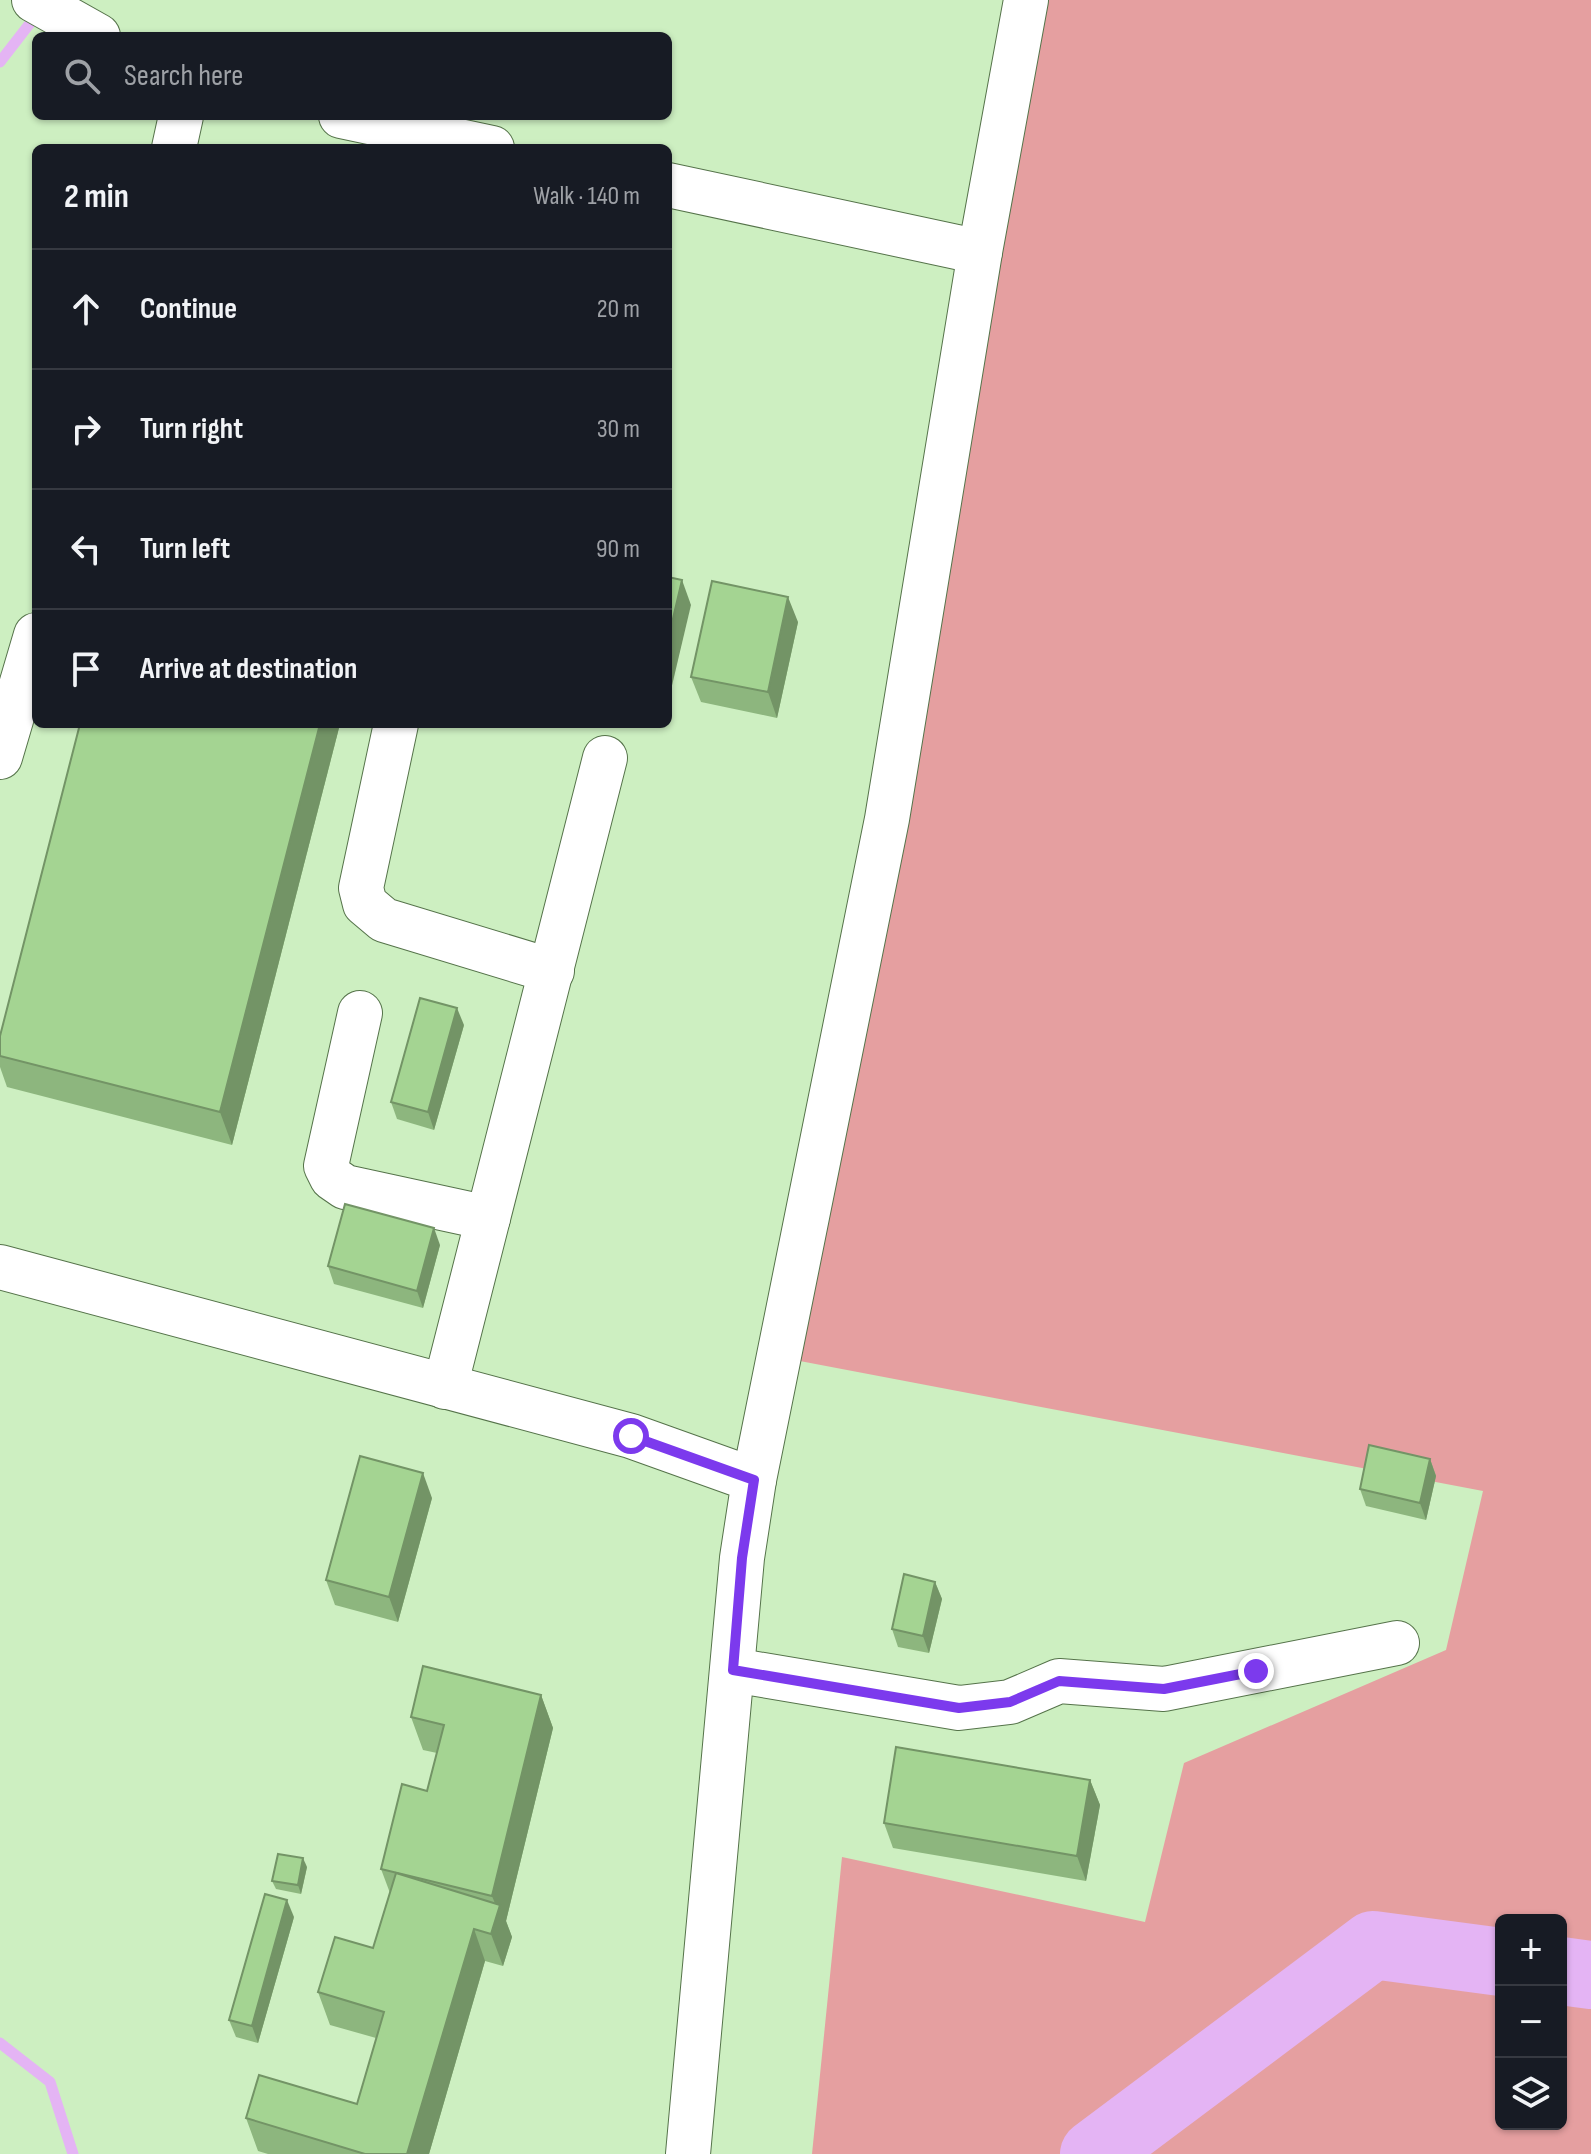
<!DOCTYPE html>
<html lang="en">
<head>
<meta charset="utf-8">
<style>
  :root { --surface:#171b24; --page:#20242c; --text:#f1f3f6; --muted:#9ea1a6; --line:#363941 }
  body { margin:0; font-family:"Sofia Sans Condensed",sans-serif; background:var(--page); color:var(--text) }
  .controls { position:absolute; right:24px; bottom:24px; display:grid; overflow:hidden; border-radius:12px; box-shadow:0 2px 6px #0004 }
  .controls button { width:72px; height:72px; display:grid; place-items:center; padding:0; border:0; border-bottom:2px solid var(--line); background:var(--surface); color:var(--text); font:40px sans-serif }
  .stop { position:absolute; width:24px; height:24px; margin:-18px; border:6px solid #7c3aed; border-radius:50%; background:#fff }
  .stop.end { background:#7c3aed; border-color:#fff; box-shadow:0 2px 8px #0008 }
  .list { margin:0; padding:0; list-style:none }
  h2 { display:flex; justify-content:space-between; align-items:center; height:104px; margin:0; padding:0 32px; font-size:34px }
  h2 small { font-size:26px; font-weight:400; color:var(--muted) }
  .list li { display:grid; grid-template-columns:52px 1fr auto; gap:24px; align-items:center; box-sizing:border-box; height:120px; padding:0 32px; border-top:2px solid var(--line) }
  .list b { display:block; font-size:30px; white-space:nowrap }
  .list em { font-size:26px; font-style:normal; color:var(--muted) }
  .icon { flex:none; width:44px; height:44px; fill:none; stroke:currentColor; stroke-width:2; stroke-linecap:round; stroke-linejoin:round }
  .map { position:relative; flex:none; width:1591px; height:2154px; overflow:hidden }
  .search { position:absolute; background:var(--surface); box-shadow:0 2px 6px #0004; left:32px; top:32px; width:640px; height:88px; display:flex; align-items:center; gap:20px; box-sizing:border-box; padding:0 28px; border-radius:12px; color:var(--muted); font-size:30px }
  .panel { position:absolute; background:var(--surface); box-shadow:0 2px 6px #0004; left:32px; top:144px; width:640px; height:584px; border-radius:12px }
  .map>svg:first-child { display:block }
</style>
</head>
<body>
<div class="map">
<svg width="1591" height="2154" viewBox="0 0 1591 2154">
  <rect width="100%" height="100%" fill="#cdefc1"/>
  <!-- green -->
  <path fill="#e59fa0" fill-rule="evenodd" d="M1027,0H1591V2154H812L842,1857L1145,1922L1184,1763L1446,1650L1483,1491L763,1354ZM1501,1920H1561V2124H1501Z"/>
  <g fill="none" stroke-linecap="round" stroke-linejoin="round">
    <!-- stream -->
    <g stroke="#e4b4f4" stroke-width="11">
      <path d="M0,62L38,13"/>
      <path d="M0,2043L50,2082L73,2154"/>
    </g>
    <!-- river -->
    <g stroke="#e4b4f4" stroke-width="68">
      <path d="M1561,1971L1591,1975"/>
      <path d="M1094,2154L1373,1945L1501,1962"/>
    </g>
    <!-- minor casing -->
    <g stroke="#55734a" stroke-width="46">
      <g id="minor">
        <path d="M34,0L98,36"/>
        <path d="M341,116L492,148"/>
        <path d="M174,148L181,116"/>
        <path d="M668,185L980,252"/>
        <path d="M396,724L361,888L365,904L384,920L552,971"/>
        <path d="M0,757L36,635"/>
        <path d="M360,1013L326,1166L332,1178L345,1187L488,1218"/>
        <path d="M0,1267L631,1436L754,1480L742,1558L688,2154"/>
        <path d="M445,1387L605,758"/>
        <path d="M754,1480L887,819L980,252L1026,0"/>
        <path d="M733,1670L959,1708L1010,1702L1059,1681L1164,1689L1397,1643"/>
      </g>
    </g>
    <!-- minor -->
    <use href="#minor" stroke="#fff" stroke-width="44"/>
  </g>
  <!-- wall -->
  <g fill="#8db67e">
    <path d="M798,622L777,718L701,702L691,677Z"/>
    <path d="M80,724H340L232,1145L7,1087L0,1067V1036Z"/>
    <path d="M464,1025L434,1130L397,1119L391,1102Z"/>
    <path d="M440,1245L423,1308L334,1284L328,1266Z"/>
    <path d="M1430,1459L1436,1476L1426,1520L1366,1506L1360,1489Z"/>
    <path d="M432,1498L398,1622L335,1605L326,1580Z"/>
    <path d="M935,1582L942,1599L929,1653L898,1647L892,1629Z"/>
    <path d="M541,1695L553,1728L506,1921L512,1937L503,1966L485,1961L429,2154H268L258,2151L246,2118L357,2104L376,2038L330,2025L318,1992L373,1948L390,1893L381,1869L427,1791L437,1753L423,1750L411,1717Z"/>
    <path d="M1090,1780L1100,1805L1086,1881L893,1848L884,1823Z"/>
    <path d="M307,1867L301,1894L276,1889L272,1881Z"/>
    <path d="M294,1917L258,2043L236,2037L229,2020Z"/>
  </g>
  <!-- shaded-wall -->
  <g fill="#739466">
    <path d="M682,580L691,605L670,694L668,688V640Z"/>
    <path d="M788,597L798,622L777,718L768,692Z"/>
    <path d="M320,724H340L232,1145L220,1112Z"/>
    <path d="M457,1008L464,1025L434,1130L428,1112Z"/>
    <path d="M434,1228L440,1245L423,1308L417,1291Z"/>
    <path d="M1430,1459L1436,1476L1426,1520L1420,1503Z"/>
    <path d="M423,1473L432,1498L398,1622L389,1597Z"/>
    <path d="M935,1582L942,1599L929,1653L923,1636Z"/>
    <path d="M541,1695L553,1728L506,1921L512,1937L503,1966L491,1934L498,1911L492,1896Z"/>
    <path d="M1090,1780L1100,1805L1086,1881L1077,1856Z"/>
    <path d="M303,1858L307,1867L301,1894L298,1885Z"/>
    <path d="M287,1900L294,1917L258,2043L252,2026Z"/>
    <path d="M474,1929L485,1961L429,2154H407Z"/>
  </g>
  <!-- building -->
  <g fill="#a4d492" stroke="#739466" stroke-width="2">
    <path d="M668,577L682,580L668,640Z"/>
    <path d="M712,581L788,597L768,692L691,677Z"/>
    <path d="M80,724H320L220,1112L0,1056V1036Z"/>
    <path d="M420,998L457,1008L428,1112L391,1102Z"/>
    <path d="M345,1204L434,1228L417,1291L328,1266Z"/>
    <path d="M1369,1445L1430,1459L1420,1503L1360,1489Z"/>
    <path d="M360,1456L423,1473L389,1597L326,1580Z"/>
    <path d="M904,1574L935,1582L923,1636L892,1629Z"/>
    <path d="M423,1666L541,1695L492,1896L381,1869L402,1784L427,1791L444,1725L411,1717Z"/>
    <path d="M896,1747L1090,1780L1077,1856L884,1823Z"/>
    <path d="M278,1854L303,1858L298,1885L272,1881Z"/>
    <path d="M396,1873L500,1905L491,1934L474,1929L407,2154H365L246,2118L259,2075L357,2104L384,2012L318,1992L335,1937L373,1948Z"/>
    <path d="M265,1894L287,1900L252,2026L229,2020Z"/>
  </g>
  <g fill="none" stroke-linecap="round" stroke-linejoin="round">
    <!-- route -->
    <path stroke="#7c3aed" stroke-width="10" d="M631,1436L754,1480L742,1558L733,1670L959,1708L1010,1702L1059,1681L1164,1689L1256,1671"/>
  </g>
</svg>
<div class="controls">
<button>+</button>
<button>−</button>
<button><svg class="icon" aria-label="layers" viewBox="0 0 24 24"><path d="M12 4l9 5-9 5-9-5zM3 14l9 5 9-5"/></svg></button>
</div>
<div class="stop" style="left:631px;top:1436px"></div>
<div class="stop end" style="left:1256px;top:1671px"></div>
<div class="search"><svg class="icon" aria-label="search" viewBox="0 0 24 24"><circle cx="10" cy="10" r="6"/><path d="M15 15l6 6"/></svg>Search here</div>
<section class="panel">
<h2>2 min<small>Walk · 140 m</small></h2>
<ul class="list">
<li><svg class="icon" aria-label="ahead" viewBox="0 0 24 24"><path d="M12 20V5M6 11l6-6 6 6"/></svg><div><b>Continue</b></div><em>20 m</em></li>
<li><svg class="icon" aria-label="right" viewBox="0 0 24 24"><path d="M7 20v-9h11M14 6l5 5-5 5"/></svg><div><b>Turn right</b></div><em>30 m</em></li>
<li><svg class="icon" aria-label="left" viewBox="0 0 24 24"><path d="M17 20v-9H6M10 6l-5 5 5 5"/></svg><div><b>Turn left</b></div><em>90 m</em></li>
<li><svg class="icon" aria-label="arrive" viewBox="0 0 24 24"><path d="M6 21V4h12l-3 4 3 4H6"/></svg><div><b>Arrive at destination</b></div></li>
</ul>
</section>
</div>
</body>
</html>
